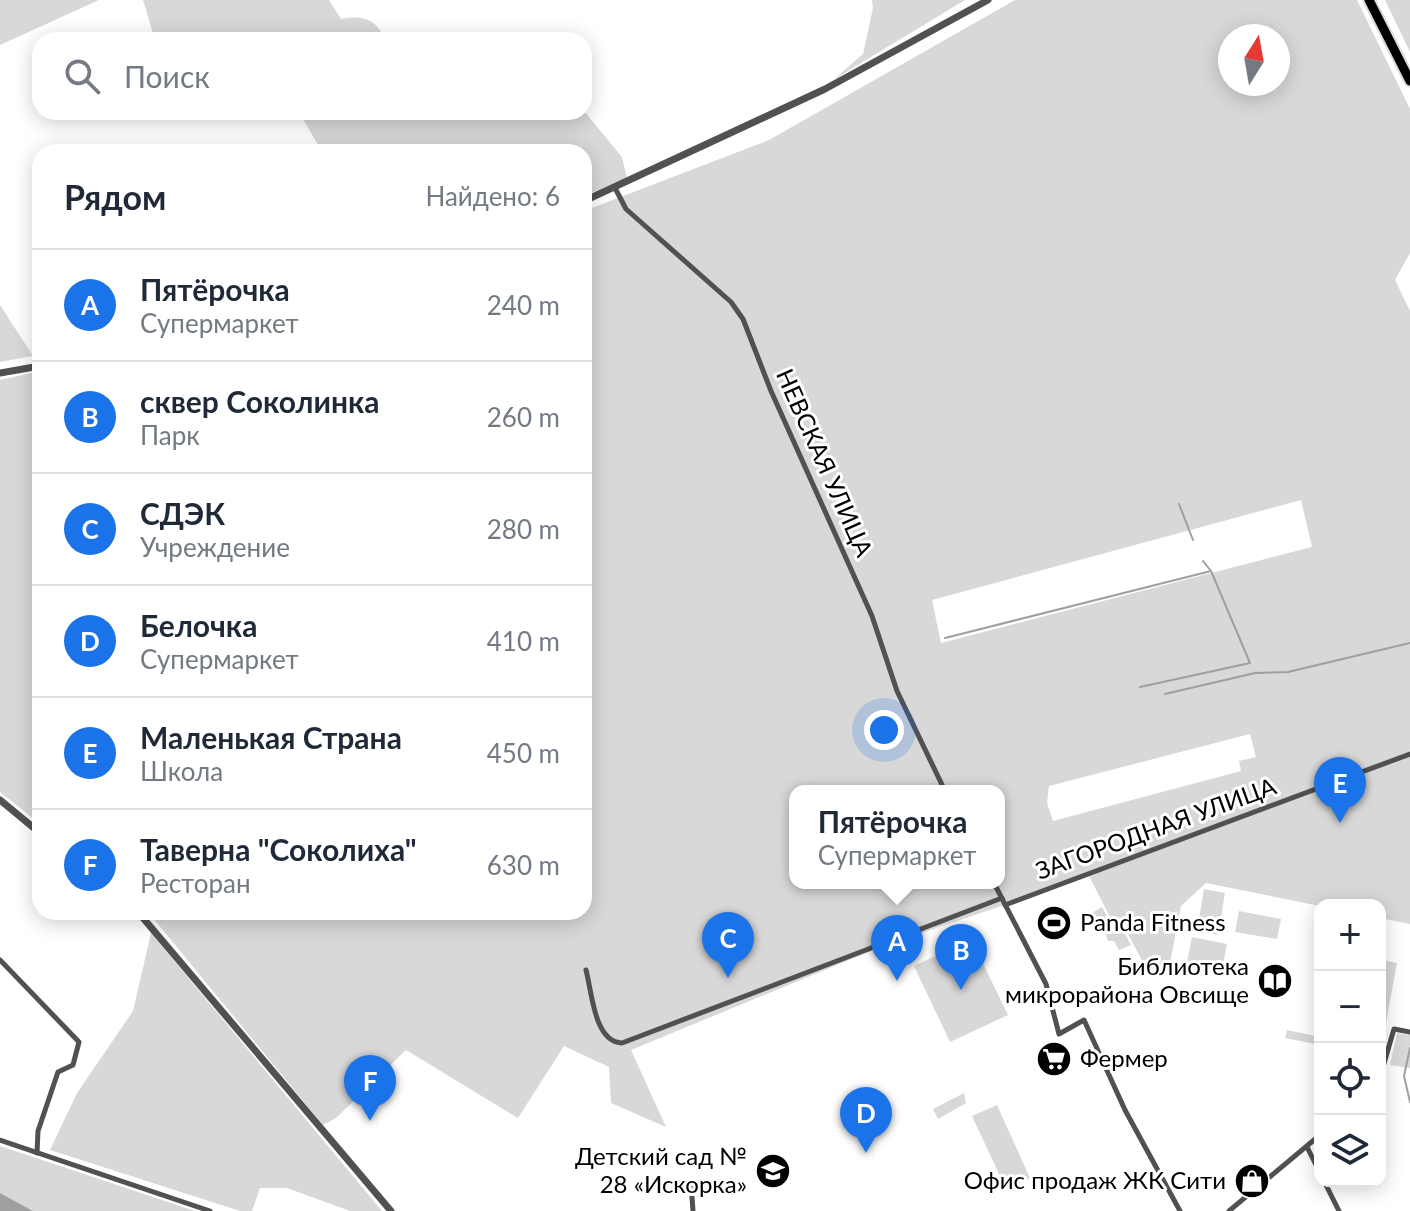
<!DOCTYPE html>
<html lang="ru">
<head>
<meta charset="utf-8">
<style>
  :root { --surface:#fff; --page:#f2f2f3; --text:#1f2937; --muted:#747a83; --line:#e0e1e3; --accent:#1a73e8 }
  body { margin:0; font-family:Lato,sans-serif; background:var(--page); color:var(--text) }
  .controls { position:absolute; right:24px; bottom:24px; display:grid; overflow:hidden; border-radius:16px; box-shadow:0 4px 20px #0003 }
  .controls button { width:72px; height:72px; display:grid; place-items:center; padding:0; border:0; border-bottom:2px solid var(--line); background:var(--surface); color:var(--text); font:40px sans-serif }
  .compass { position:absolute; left:1218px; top:24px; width:72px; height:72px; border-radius:50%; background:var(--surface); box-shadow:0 4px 20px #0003; rotate:11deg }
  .you { position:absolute; left:884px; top:730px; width:28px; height:28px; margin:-20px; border:6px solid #fff; border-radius:50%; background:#1a73e8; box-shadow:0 0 0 12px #1a73e833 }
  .badge { display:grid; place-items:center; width:52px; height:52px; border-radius:50%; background:var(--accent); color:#fff; font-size:26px; font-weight:700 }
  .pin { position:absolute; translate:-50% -66px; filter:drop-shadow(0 2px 4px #0008) }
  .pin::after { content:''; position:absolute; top:42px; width:28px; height:24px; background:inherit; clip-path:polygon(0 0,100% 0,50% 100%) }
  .popup { position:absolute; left:789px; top:785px; width:216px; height:104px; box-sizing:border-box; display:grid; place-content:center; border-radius:16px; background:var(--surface); filter:drop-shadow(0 2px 6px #0005); font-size:26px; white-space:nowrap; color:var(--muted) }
  .popup b { font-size:30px; color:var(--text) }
  .popup::after { content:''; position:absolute; left:50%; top:100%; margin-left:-16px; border:16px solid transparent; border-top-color:var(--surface) }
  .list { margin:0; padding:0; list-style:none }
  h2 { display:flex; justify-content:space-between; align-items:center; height:104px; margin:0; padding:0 32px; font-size:34px }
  h2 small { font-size:26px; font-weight:400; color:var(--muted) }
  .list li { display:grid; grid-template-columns:52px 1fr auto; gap:24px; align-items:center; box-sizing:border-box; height:112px; padding:0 32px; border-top:2px solid var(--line) }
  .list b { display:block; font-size:30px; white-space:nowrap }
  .list p { margin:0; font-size:26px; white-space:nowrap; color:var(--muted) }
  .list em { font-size:26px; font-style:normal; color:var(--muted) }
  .icon { flex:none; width:44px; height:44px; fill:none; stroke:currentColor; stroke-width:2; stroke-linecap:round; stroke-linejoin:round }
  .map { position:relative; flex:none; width:1410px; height:1211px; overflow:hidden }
  .search { position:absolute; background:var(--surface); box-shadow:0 4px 20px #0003; left:32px; top:32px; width:560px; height:88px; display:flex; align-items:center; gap:20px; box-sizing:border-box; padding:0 28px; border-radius:24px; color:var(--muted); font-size:30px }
  .panel { position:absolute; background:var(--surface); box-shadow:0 4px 20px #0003; left:32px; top:144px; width:560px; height:776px; border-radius:24px }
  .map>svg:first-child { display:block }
</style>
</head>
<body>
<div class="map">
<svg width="1410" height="1211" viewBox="0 0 1410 1211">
  <rect width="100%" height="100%" fill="#fff"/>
  <!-- green -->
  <g fill="#d8d8d8" fill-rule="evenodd">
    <path d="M0,0H99L0,45Z"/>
    <path d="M143,0H329L341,19C364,15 375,19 386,40H155Z"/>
    <path d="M872,0H965L833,80L863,54L873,8Z"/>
    <path d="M1015,0H1357L1410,109V253L1395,280L1410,311V924L1380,918V905L1320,906L1206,883L1181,906L1169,968H1146L1119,917L1111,919L1089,876L878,948L631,1050L666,1127L611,1103L609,1067L564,1046L518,1118L406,1050L336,1118L323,1125L148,912H584V211L769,140ZM1230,36H1278V84H1230ZM1301,500L1312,547L941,643L932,600ZM1250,734L1256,757L1239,761L1241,771L1053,821L1047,803L1049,786ZM795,791H999V883H795Z"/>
    <path d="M1385,0H1410V52Z"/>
    <path d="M584,111L622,157L627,178L584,196V152H322L299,112H424L434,116L455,112Z"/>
    <path d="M0,305L33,356L0,362Z"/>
    <path d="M40,371V824L0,792V380Z"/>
    <path d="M1204,889L1225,893L1218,935L1197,931Z"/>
    <path d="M1102,907L1110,922L1117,918L1131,945L1119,950L1114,941H1108L1103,925L1094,926L1089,915Z"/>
    <path d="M1239,911L1281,919L1277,939L1235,932Z"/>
    <path d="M151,933L382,1211H350L287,1188H260L252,1211H240L50,1150L77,1093L133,1011Z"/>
    <path d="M1192,937L1227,944L1221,975L1186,968Z"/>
    <path d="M971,939L1008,1015L950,1042L914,966Z"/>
    <path d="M1383,960L1397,963L1383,1039L1380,1038Z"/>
    <path d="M1287,1030L1320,1037V1045L1285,1038Z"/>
    <path d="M1397,1033L1410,1035V1068L1390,1065Z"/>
    <path d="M964,1093L966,1103L938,1119L933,1109Z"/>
    <path d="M997,1105L1030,1178L1006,1189L972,1116Z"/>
    <path d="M0,1146L195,1211H33L0,1193Z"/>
  </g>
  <!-- water -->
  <path fill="#9f9f9f" d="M0,1193L33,1211H0Z"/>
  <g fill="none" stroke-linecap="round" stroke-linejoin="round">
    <!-- stream -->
    <g stroke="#9f9f9f" stroke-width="2">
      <path d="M1179,504L1193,540"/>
      <path d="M945,638L1211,571"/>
      <path d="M1140,687L1250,663L1211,571L1203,561"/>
      <path d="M1165,694L1255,673L1288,672L1410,643"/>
      <path d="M1410,1048L1404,1076L1410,1102"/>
    </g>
    <!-- trunk casing -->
    <g stroke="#dbdbdb" stroke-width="13">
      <path id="trunk" d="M1369,0L1410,81"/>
    </g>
    <!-- minor -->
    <g stroke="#515151" stroke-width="5">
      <path d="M615,188L626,209L731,302L743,319L771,391L872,616L897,691L945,791"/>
      <path d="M994,883L1046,984L1059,1034L1084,1020L1125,1110L1180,1211"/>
      <path d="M1005,905L1410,754"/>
      <path d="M0,960L79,1042L73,1065L58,1072L38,1131L37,1153"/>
      <path d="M586,970C592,992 594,1042 622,1043L1002,898"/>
      <path d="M1380,1077L1394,1029L1410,1032"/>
      <path d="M0,1140L210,1211"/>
      <path d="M1307,1147L1320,1173"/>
      <path d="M1324,1181L1339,1211"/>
      <path d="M691,1183L693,1211"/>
      <path d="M1229,1211L1320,1135"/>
    </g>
    <!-- tertiary -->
    <g stroke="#515151" stroke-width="7">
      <path d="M584,201L825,89L988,0"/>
      <path d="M0,373L40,366"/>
      <path d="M0,800L40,833"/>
      <path d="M138,912L391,1211"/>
    </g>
    <!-- trunk -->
    <use href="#trunk" stroke="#000" stroke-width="9"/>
  </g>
  <!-- icons -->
  <defs>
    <g id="stadium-disc" transform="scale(1.8)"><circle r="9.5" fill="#000" stroke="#fff"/><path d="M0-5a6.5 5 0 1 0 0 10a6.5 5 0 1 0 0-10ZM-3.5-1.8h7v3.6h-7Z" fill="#fff"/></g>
    <g id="library-disc" transform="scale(1.8)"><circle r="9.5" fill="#000" stroke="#fff"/><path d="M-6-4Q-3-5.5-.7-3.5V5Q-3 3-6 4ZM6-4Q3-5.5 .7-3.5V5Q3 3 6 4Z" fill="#fff"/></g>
    <g id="supermarket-disc" transform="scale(1.8)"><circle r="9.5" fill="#000" stroke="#fff"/><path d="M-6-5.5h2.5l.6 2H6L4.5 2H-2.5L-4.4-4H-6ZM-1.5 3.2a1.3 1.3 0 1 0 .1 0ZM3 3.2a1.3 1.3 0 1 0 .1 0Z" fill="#fff"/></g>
    <g id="school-disc" transform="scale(1.8)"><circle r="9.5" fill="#000" stroke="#fff"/><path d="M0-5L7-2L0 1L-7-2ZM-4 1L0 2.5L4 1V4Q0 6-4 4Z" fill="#fff"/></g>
    <g id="shop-disc" transform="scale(1.8)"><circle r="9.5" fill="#000" stroke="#fff"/><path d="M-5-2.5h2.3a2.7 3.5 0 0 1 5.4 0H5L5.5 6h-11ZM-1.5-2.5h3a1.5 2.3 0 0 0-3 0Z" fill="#fff"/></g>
  </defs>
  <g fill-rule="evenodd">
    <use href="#stadium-disc" x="1054" y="923"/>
    <use href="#library-disc" x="1275" y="981"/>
    <use href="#supermarket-disc" x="1054" y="1059"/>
    <use href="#school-disc" x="773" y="1171"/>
    <use href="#shop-disc" x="1252" y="1181"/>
  </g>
  <g text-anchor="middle" stroke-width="6" stroke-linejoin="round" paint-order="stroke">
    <!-- street labels -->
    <g font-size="24" fill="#000" stroke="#fff">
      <text transform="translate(824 463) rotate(66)" y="8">НЕВСКАЯ УЛИЦА</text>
      <text transform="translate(1156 829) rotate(-20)" y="8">ЗАГОРОДНАЯ УЛИЦА</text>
    </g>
    <!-- poi labels -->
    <g font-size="24" fill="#000" stroke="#fff" text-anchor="end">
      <text x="1080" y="931" text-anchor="start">Panda Fitness</text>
      <text x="1249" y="975">Библиотека<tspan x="1249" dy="28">микрорайона Овсище</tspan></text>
      <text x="1080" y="1067" text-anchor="start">Фермер</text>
      <text x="747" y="1165">Детский сад №<tspan x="747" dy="28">28 «Искорка»</tspan></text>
      <text x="1226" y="1189">Офис продаж ЖК Сити</text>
    </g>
  </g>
</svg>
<div class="controls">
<button>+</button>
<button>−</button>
<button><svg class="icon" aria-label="locate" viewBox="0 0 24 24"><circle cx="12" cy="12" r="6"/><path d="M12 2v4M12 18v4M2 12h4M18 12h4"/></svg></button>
<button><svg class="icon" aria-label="layers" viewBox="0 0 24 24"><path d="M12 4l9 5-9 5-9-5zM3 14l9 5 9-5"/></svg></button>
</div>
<svg class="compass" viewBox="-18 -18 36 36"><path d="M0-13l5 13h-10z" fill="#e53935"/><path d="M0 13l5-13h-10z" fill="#747a83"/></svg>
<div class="you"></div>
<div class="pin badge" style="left:897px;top:981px">A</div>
<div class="popup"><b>Пятёрочка</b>Супермаркет</div>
<div class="pin badge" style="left:961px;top:990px">B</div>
<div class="pin badge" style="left:728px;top:978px">C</div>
<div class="pin badge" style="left:866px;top:1153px">D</div>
<div class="pin badge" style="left:1340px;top:823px">E</div>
<div class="pin badge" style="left:370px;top:1121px">F</div>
<div class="search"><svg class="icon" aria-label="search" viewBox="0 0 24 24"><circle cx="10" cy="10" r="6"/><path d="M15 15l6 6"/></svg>Поиск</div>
<section class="panel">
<h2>Рядом<small>Найдено: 6</small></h2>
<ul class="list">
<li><span class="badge">A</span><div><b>Пятёрочка</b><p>Супермаркет</p></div><em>240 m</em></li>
<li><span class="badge">B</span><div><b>сквер Соколинка</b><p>Парк</p></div><em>260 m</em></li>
<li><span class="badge">C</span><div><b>СДЭК</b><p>Учреждение</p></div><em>280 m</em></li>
<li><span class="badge">D</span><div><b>Белочка</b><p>Супермаркет</p></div><em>410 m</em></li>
<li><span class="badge">E</span><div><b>Маленькая Страна</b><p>Школа</p></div><em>450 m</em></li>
<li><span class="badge">F</span><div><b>Таверна &quot;Соколиха&quot;</b><p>Ресторан</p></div><em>630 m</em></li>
</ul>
</section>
</div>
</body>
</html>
